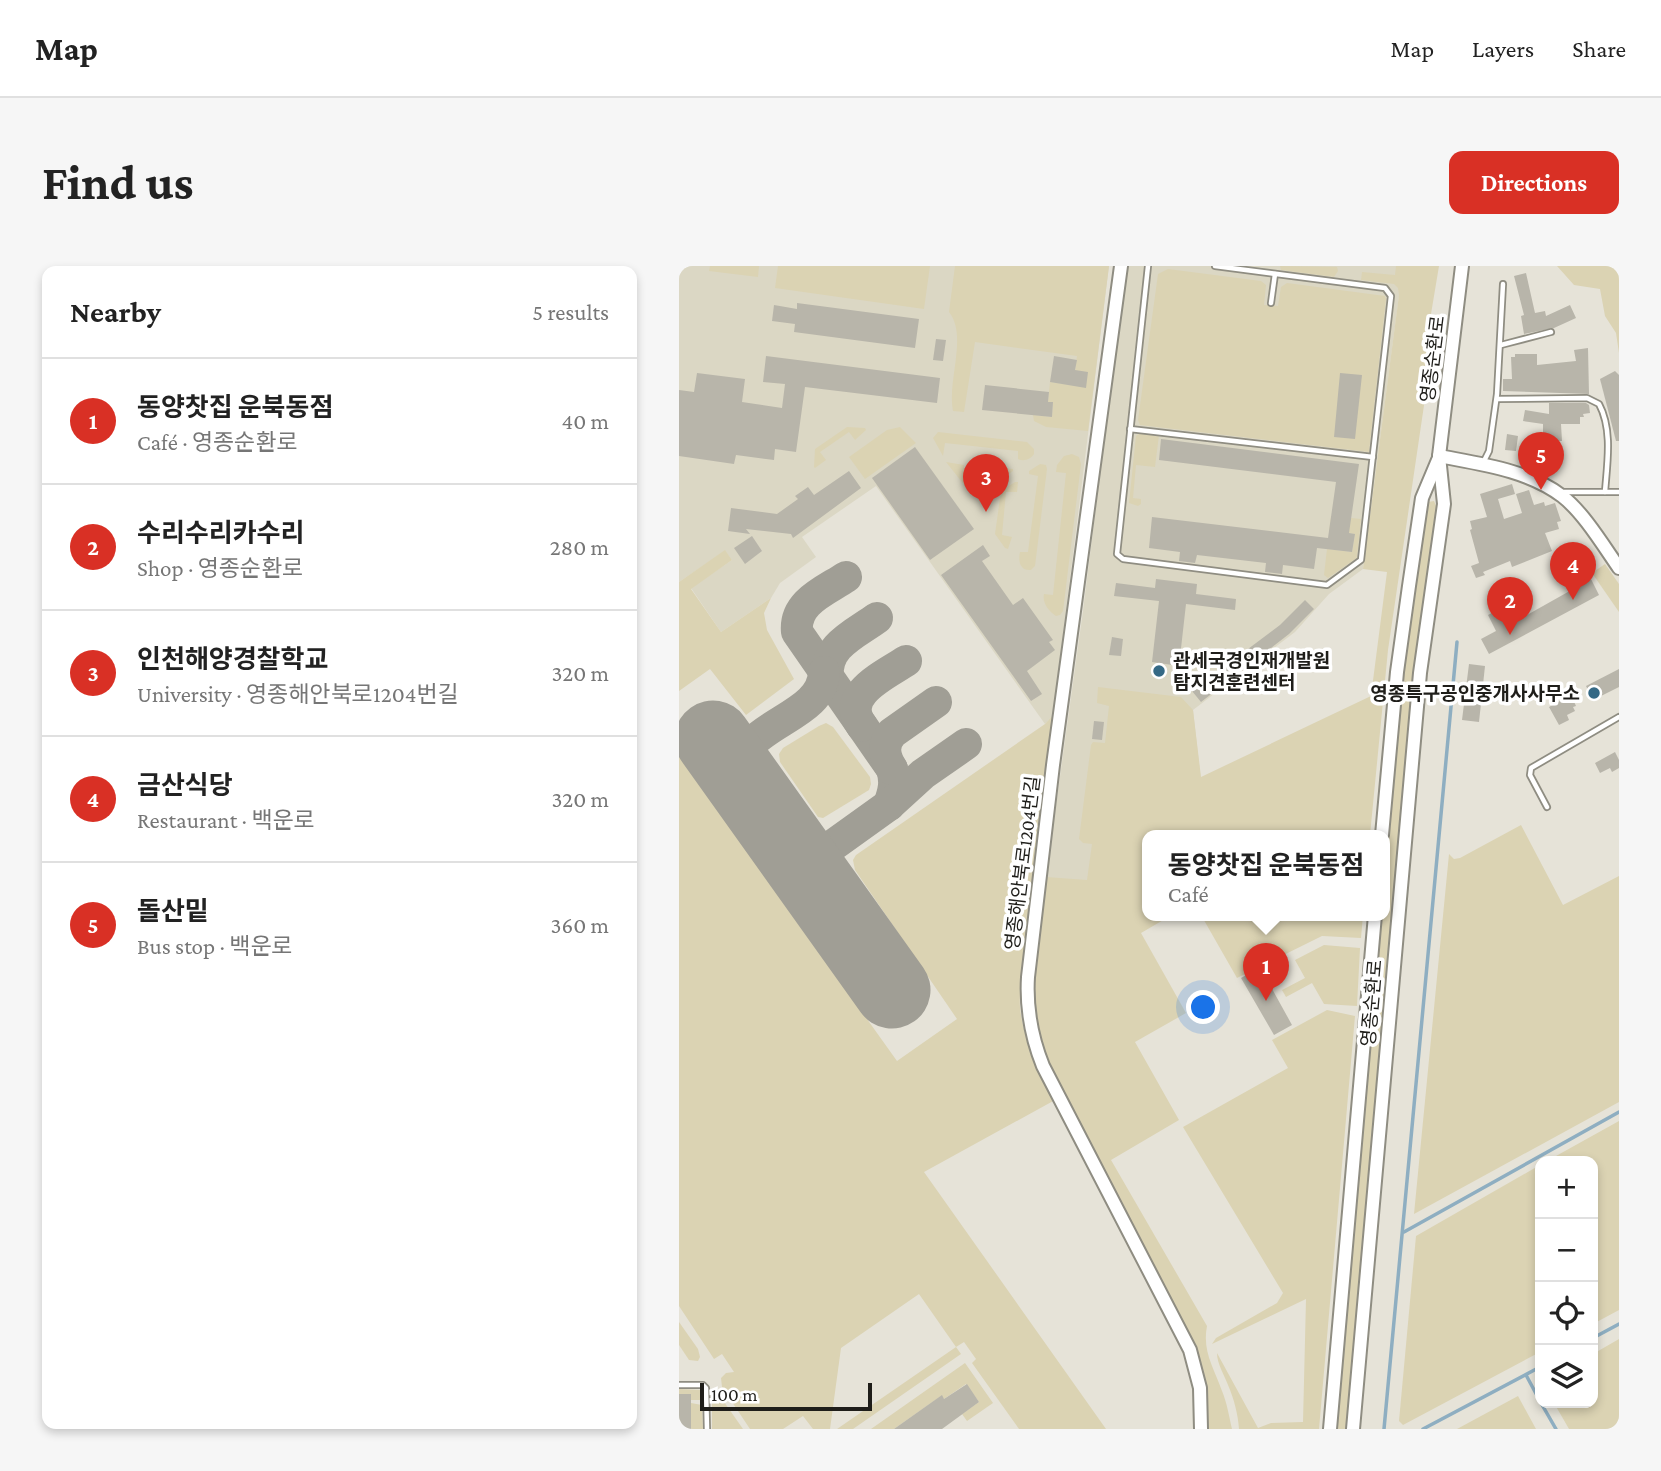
<!DOCTYPE html>
<html lang="en">
<head>
<meta charset="utf-8">
<style>
  :root { --surface:#fff; --page:#f6f6f6; --text:#222; --muted:#767676; --line:#e0e0e0; --accent:#d93025 }
  body { margin:0; font-family:"Crimson Pro","Noto Sans KR",serif; background:var(--page); color:var(--text) }
  .controls { position:absolute; right:21px; bottom:21px; display:grid; overflow:hidden; border-radius:14px; box-shadow:0 4px 10px #0003 }
  .controls button { width:63px; height:63px; display:grid; place-items:center; padding:0; border:0; border-bottom:2px solid var(--line); background:var(--surface); color:var(--text); font:35px sans-serif }
  .scale { position:absolute; left:21px; bottom:18px; width:172px; box-sizing:border-box; padding-left:7px; border:4px solid #1f1e1a; border-top:0; font-size:19px; line-height:24px; white-space:nowrap; color:#1f1e1a; -webkit-text-stroke:5px #fff; paint-order:stroke }
  .you { position:absolute; left:525px; top:742px; width:24px; height:24px; margin:-18px; border:5px solid #fff; border-radius:50%; background:#1a73e8; box-shadow:0 0 0 10px #1a73e833 }
  .badge { display:grid; place-items:center; width:46px; height:46px; border-radius:50%; background:var(--accent); color:#fff; font-size:23px; font-weight:700 }
  .pin { position:absolute; translate:-50% -58px; filter:drop-shadow(0 2px 4px #0008) }
  .pin::after { content:''; position:absolute; top:37px; width:24px; height:21px; background:inherit; clip-path:polygon(0 0,100% 0,50% 100%) }
  .popup { position:absolute; left:463px; top:564px; width:248px; height:91px; box-sizing:border-box; display:grid; place-content:center; border-radius:14px; background:var(--surface); filter:drop-shadow(0 2px 5px #0005); font-size:23px; white-space:nowrap; color:var(--muted) }
  .popup b { font-size:26px; color:var(--text) }
  .popup::after { content:''; position:absolute; left:50%; top:100%; margin-left:-14px; border:14px solid transparent; border-top-color:var(--surface) }
  .list { margin:0; padding:0; list-style:none }
  h2 { display:flex; justify-content:space-between; align-items:center; height:91px; margin:0; padding:0 28px; font-size:30px }
  h2 small { font-size:23px; font-weight:400; color:var(--muted) }
  .list li { display:grid; grid-template-columns:46px 1fr auto; gap:21px; align-items:center; box-sizing:border-box; height:126px; padding:0 28px; border-top:2px solid var(--line) }
  .list b { display:block; font-size:26px; white-space:nowrap }
  .list p { margin:0; font-size:23px; white-space:nowrap; color:var(--muted) }
  .list em { font-size:23px; font-style:normal; color:var(--muted) }
  .icon { flex:none; width:38px; height:38px; fill:none; stroke:currentColor; stroke-width:2; stroke-linecap:round; stroke-linejoin:round }
  .map { position:relative; flex:none; width:940px; height:1163px; overflow:hidden; border-radius:14px }
  header { display:flex; align-items:center; gap:42px; box-sizing:border-box; height:98px; padding:0 35px; background:var(--surface); border-bottom:2px solid var(--line) }
  header strong { font-size:33px }
  nav { display:flex; gap:38px; margin-inline-start:auto; font-size:24px }
  .intro { display:flex; align-items:center; justify-content:space-between; box-sizing:border-box; height:168px; padding:0 42px }
  h1 { margin:0; font-size:49px }
  .button { padding:18px 32px; border-radius:14px; background:var(--accent); color:#fff; font-size:24px; font-weight:700 }
  main { display:flex; gap:42px; padding:0 42px }
  aside { flex:1; background:var(--surface); border-radius:14px; box-shadow:0 4px 10px #0003 }
  .map>svg:first-child { display:block }
</style>
</head>
<body>
<header>
<strong>Map</strong>
<nav><a>Map</a><a>Layers</a><a>Share</a></nav>
</header>
<div class="intro"><h1>Find us</h1><a class="button">Directions</a></div>
<main>
<aside>
<h2>Nearby<small>5 results</small></h2>
<ul class="list">
<li><span class="badge">1</span><div><b>동양찻집 운북동점</b><p>Café · 영종순환로</p></div><em>40 m</em></li>
<li><span class="badge">2</span><div><b>수리수리카수리</b><p>Shop · 영종순환로</p></div><em>280 m</em></li>
<li><span class="badge">3</span><div><b>인천해양경찰학교</b><p>University · 영종해안북로1204번길</p></div><em>320 m</em></li>
<li><span class="badge">4</span><div><b>금산식당</b><p>Restaurant · 백운로</p></div><em>320 m</em></li>
<li><span class="badge">5</span><div><b>돌산밑</b><p>Bus stop · 백운로</p></div><em>360 m</em></li>
</ul>
</aside>
<div class="map">
<svg width="940" height="1163" viewBox="0 0 940 1163">
  <rect width="100%" height="100%" fill="#e6e3d8"/>
  <!-- built -->
  <g fill="#dbd7c4">
    <path d="M0,0H430L374,449L366,458L197,220L123,271L137,291L101,317L92,332L42,366L12,322L53,294L46,285L0,316Z"/>
    <path d="M447,0H724L684,303L650,328L616,366L514,444L523,524L468,569L354,705L404,345Z"/>
  </g>
  <!-- green -->
  <g fill="#dbd3b3">
    <path d="M31,0H80L79,11L30,5Z"/>
    <path d="M99,0H251L245,43L96,22Z"/>
    <path d="M276,0H430L409,165L367,161L355,155L354,149L373,151L374,136H369L371,116L394,119L398,90L296,76L285,146L274,145C268,114 289,70 270,46Z"/>
    <path d="M601,0L658,1L659,5L655,11L602,4Z"/>
    <path d="M717,0H760L752,48L748,119L709,384L691,569H468V649H493L462,667L507,747L456,776L500,854L432,894L528,1060C523,1085 535,1102 543,1125C548,1137 550,1150 553,1163H527V1127L516,1080L370,802L360,778L352,733L367,611L408,614L413,578L404,577L400,573L412,479L414,476L426,477L430,440L418,437L419,421L502,431L514,444L522,511L692,430L708,306L684,303L720,29L719,22L715,18L682,14L683,6L716,9Z"/>
    <path d="M878,0H940V87L937,67L926,50L921,23L895,19Z"/>
    <path d="M489,3L582,15L587,19L585,39L599,40L602,21L608,17L706,30L707,33L690,186L461,159L459,154L479,8Z"/>
    <path d="M168,161L186,162L187,164L176,174L170,166L141,186L147,194L136,202L135,201L136,183Z"/>
    <path d="M221,161L237,177L186,213L170,191L208,164Z"/>
    <path d="M259,166L348,176L355,183V188C352,193 345,196 339,193V185L266,177L264,190L254,172Z"/>
    <path d="M461,167L480,169L476,201L457,199L454,232L462,233V238L459,240L450,237L457,170Z"/>
    <path d="M393,188L400,191L402,198L384,345L381,349L377,350C370,345 363,337 365,328L374,329L387,207L377,206L378,199L385,190Z"/>
    <path d="M267,196L285,199V211L315,213L318,202L334,203V205L297,231L294,230Z"/>
    <path d="M361,198L367,199L368,203L356,300L352,304C341,305 339,295 341,286H349L359,210L350,208V205Z"/>
    <path d="M336,216H339L338,226H327L323,269L333,271L329,283L326,282L316,268L322,225Z"/>
    <path d="M755,235L759,244L669,1163H657L702,649H706C706,514 727,374 747,240L749,236Z"/>
    <path d="M652,250L682,253L678,292L649,312L645,309L648,283L673,286L676,268L650,265Z"/>
    <path d="M46,284L53,294L12,323L42,366L92,332L85,347L88,364L115,413L67,449L31,403L0,425V316Z"/>
    <path d="M926,298L940,318V346L913,307Z"/>
    <path d="M374,449L343,702C343,714 340,728 341,741C344,775 361,804 376,834L245,906L427,1163H340L293,1097L297,1093L285,1076L277,1081L282,1088L174,1163H158L277,1081L240,1028L162,1082L151,1163H134L124,1150L104,1163H71L43,1121L42,1112L47,1107L55,1106L43,1088L35,1093L0,1040V490L218,795L278,753L176,604L174,594L177,589L366,458Z"/>
    <path d="M147,457L154,461L191,511L192,518L190,524L144,552L139,551L101,496L100,488L104,482L140,460Z"/>
    <path d="M842,559L884,639L940,610V836L735,948L770,588L775,593L781,592Z"/>
    <path d="M522,649H684L682,672L643,670L558,712Z"/>
    <path d="M645,679L681,682L678,740L645,738L633,717L607,731L603,724L626,712L616,694Z"/>
    <path d="M648,744L676,750L640,1163H560C559,1148 555,1133 549,1119C545,1108 538,1098 538,1087L579,1162L592,1157L624,1156L627,1033L533,1078L537,1072L598,1037L604,1027L504,861L609,802L593,774Z"/>
    <path d="M940,855V1044L914,1058V895H868Z"/>
    <path d="M861,899V1086L724,1159L720,1155L737,970Z"/>
    <path d="M0,1056L19,1083L21,1091L19,1095L10,1094L0,1079Z"/>
    <path d="M940,1073V1163H890L875,1137H914V1088Z"/>
    <path d="M286,1097L314,1137L288,1155L283,1148L300,1136L287,1118L265,1133L262,1130L215,1163H192Z"/>
    <path d="M0,1123L23,1124L24,1131L21,1134H12V1128H0Z"/>
    <path d="M839,1130L857,1163H778Z"/>
    <path d="M38,1131L43,1133L64,1163H33V1132Z"/>
    <path d="M12,1137L23,1139L24,1163H12Z"/>
  </g>
  <g fill="none" stroke-linecap="round" stroke-linejoin="round">
    <!-- stream -->
    <g stroke="#8eaec1" stroke-width="3.5">
      <path d="M725,966L940,846"/>
      <path d="M914,1072L940,1058"/>
      <path d="M847,1109L861,1135"/>
      <path d="M862,1137L877,1163"/>
      <path d="M705,1163L778,376"/>
      <path d="M744,1163L861,1101"/>
    </g>
    <!-- taxiway -->
    <g stroke="#a09e95" stroke-width="32">
      <path d="M167,311C146,325 115,336 118,366L213,503C217,516 215,525 210,539"/>
      <path d="M149,412C145,380 176,368 198,352"/>
      <path d="M183,460C160,429 206,409 227,395"/>
      <path d="M213,503C205,490 203,479 213,467L257,436"/>
      <path d="M60,510C56,457 144,455 145,406"/>
      <path d="M125,600L210,539L244,508L287,478"/>
    </g>
    <!-- runway -->
    <path stroke="#a09e95" stroke-width="77" d="M34,473L213,724"/>
  </g>
  <!-- building -->
  <g fill="#b8b5aa">
    <path d="M847,7L856,47L866,45L867,50L891,39L897,52L875,62L845,68L842,50L845,49L835,10Z"/>
    <path d="M118,37L240,53L236,82L115,66L116,58L93,55L95,39L118,43Z"/>
    <path d="M257,73L267,74L264,95L254,94Z"/>
    <path d="M909,82L910,128L824,125V113H833L832,91H836V88H858V99L897,95L895,84Z"/>
    <path d="M87,90L261,112L258,137L126,121L117,186L96,183L95,194L57,189L55,198L0,190V124L15,126L18,107L66,113L63,136L103,142L106,118L84,116Z"/>
    <path d="M375,90L398,94L396,104L409,106L407,122L371,116Z"/>
    <path d="M936,105L940,109V175H937L921,113Z"/>
    <path d="M661,107L683,109L676,173L655,171Z"/>
    <path d="M306,119L370,126L369,136H374L373,151L303,144Z"/>
    <path d="M870,137H907L910,139L911,147L904,148L905,151H901V158H882L883,175H864V158L844,155L846,144L870,148Z"/>
    <path d="M828,168L839,170L837,185L826,184Z"/>
    <path d="M482,173L680,198L670,267L676,268L673,286L638,282L635,303L604,299L603,308L586,306L587,297L518,289L516,297L500,295L501,286L470,282L473,251L649,272L657,216L480,194Z"/>
    <path d="M236,181L295,263L251,294L193,212Z"/>
    <path d="M170,205L182,222L114,272L112,268L67,263L71,268L49,265L52,242L98,248L119,233L116,230L129,221L135,229Z"/>
    <path d="M833,218L836,228L819,233L825,253L843,247L837,228L850,224L855,239L865,236L866,240L876,237L882,255L878,256L880,263L866,267L873,285L833,301L831,295L804,306L806,309L797,312L792,300L800,297L791,264L793,263L791,255L808,251L801,228Z"/>
    <path d="M73,270L83,285L66,298L55,282Z"/>
    <path d="M304,279L311,290L303,295L334,339L344,332L374,374L370,376L376,384L348,405L363,428L352,435L262,309Z"/>
    <path d="M477,313L518,318L517,328L557,333L556,344L507,338L500,400L473,396L480,335L435,330L437,317L476,322Z"/>
    <path d="M912,313L920,329L810,388L802,373L817,365L809,349L839,333L848,349Z"/>
    <path d="M626,334L635,343L610,368L522,436L513,425L601,359Z"/>
    <path d="M433,371L444,373L442,390L430,389Z"/>
    <path d="M790,398L806,400L800,456L783,454Z"/>
    <path d="M940,403V421L914,434L907,420Z"/>
    <path d="M892,429L897,440L894,441L896,445L888,449L890,454L880,459L870,441Z"/>
    <path d="M415,455L425,456L423,474L413,473Z"/>
    <path d="M936,486L940,494V502L933,506L931,502L921,507L916,497Z"/>
    <path d="M585,699L594,715L592,716L594,720L592,721L613,759L595,769L562,712Z"/>
    <path d="M288,1118L300,1136L263,1163H215L263,1129L265,1133Z"/>
    <rect x="0" y="1128" width="12" height="35"/>
  </g>
  <g fill="none" stroke-linecap="round" stroke-linejoin="round">
    <!-- service casing -->
    <g stroke="#8f8d82" stroke-width="8">
      <g id="service">
        <path d="M469,0L438,288L444,293L648,319L682,294L712,30L706,22L536,0"/>
        <path d="M592,37L596,8"/>
        <path d="M822,79L872,66"/>
        <path d="M818,133L908,132L920,138C934,164 928,198 926,226"/>
        <path d="M451,163L694,191"/>
        <path d="M805,195L810,185L818,128L824,18"/>
        <path d="M885,226H940"/>
        <path d="M868,541L851,509L852,502L940,451"/>
        <path d="M0,1119H24L27,1122L28,1163"/>
      </g>
    </g>
    <!-- tertiary casing -->
    <g stroke="#8f8d82" stroke-width="16">
      <g id="tertiary">
        <path d="M442,0L374,499L349,711C347,743 352,770 364,800L511,1084L521,1122L522,1163"/>
        <path d="M760,190C801,198 849,204 883,230C904,246 924,279 940,302"/>
      </g>
    </g>
    <!-- secondary casing -->
    <g stroke="#8f8d82" stroke-width="16">
      <g id="secondary">
        <path d="M703,569L718,406L730,320L743,232L759,194"/>
        <path d="M651,1163L696,649"/>
        <path d="M674,1163L741,407L765,238L760,190L783,0"/>
      </g>
    </g>
    <!-- service -->
    <use href="#service" stroke="#fff" stroke-width="4.5"/>
    <!-- tertiary -->
    <use href="#tertiary" stroke="#fff" stroke-width="12"/>
    <!-- secondary -->
    <use href="#secondary" stroke="#fff" stroke-width="12"/>
  </g>
  <!-- markers -->
  <g fill="#356985" stroke="#fff" stroke-width="2.5">
    <circle cx="480" cy="405" r="7"/>
    <circle cx="915" cy="427" r="7"/>
  </g>
  <g text-anchor="middle" stroke-width="7" stroke-linejoin="round" paint-order="stroke">
    <!-- street labels -->
    <g font-size="19" fill="#1f1e1a" stroke="#fff">
      <text transform="translate(753 93) rotate(-83)" y="7">영종순환로</text>
      <text transform="translate(343 597) rotate(-83)" y="7">영종해안북로1204번길</text>
      <text transform="translate(692 737) rotate(-85)" y="7">영종순환로</text>
    </g>
    <!-- poi labels -->
    <g font-size="19" font-weight="bold" fill="#1f1e1a" stroke="#fff" text-anchor="start">
      <text x="494" y="401">관세국경인재개발원<tspan x="494" dy="22">탐지견훈련센터</tspan></text>
      <text x="901" y="434" text-anchor="end">영종특구공인중개사사무소</text>
    </g>
  </g>
</svg>
<div class="controls">
<button>+</button>
<button>−</button>
<button><svg class="icon" aria-label="locate" viewBox="0 0 24 24"><circle cx="12" cy="12" r="6"/><path d="M12 2v4M12 18v4M2 12h4M18 12h4"/></svg></button>
<button><svg class="icon" aria-label="layers" viewBox="0 0 24 24"><path d="M12 4l9 5-9 5-9-5zM3 14l9 5 9-5"/></svg></button>
</div>
<div class="scale">100 m</div>
<div class="you"></div>
<div class="pin badge" style="left:587px;top:735px">1</div>
<div class="popup"><b>동양찻집 운북동점</b>Café</div>
<div class="pin badge" style="left:831px;top:369px">2</div>
<div class="pin badge" style="left:307px;top:246px">3</div>
<div class="pin badge" style="left:894px;top:334px">4</div>
<div class="pin badge" style="left:862px;top:224px">5</div>
</div>
</main>
</body>
</html>
